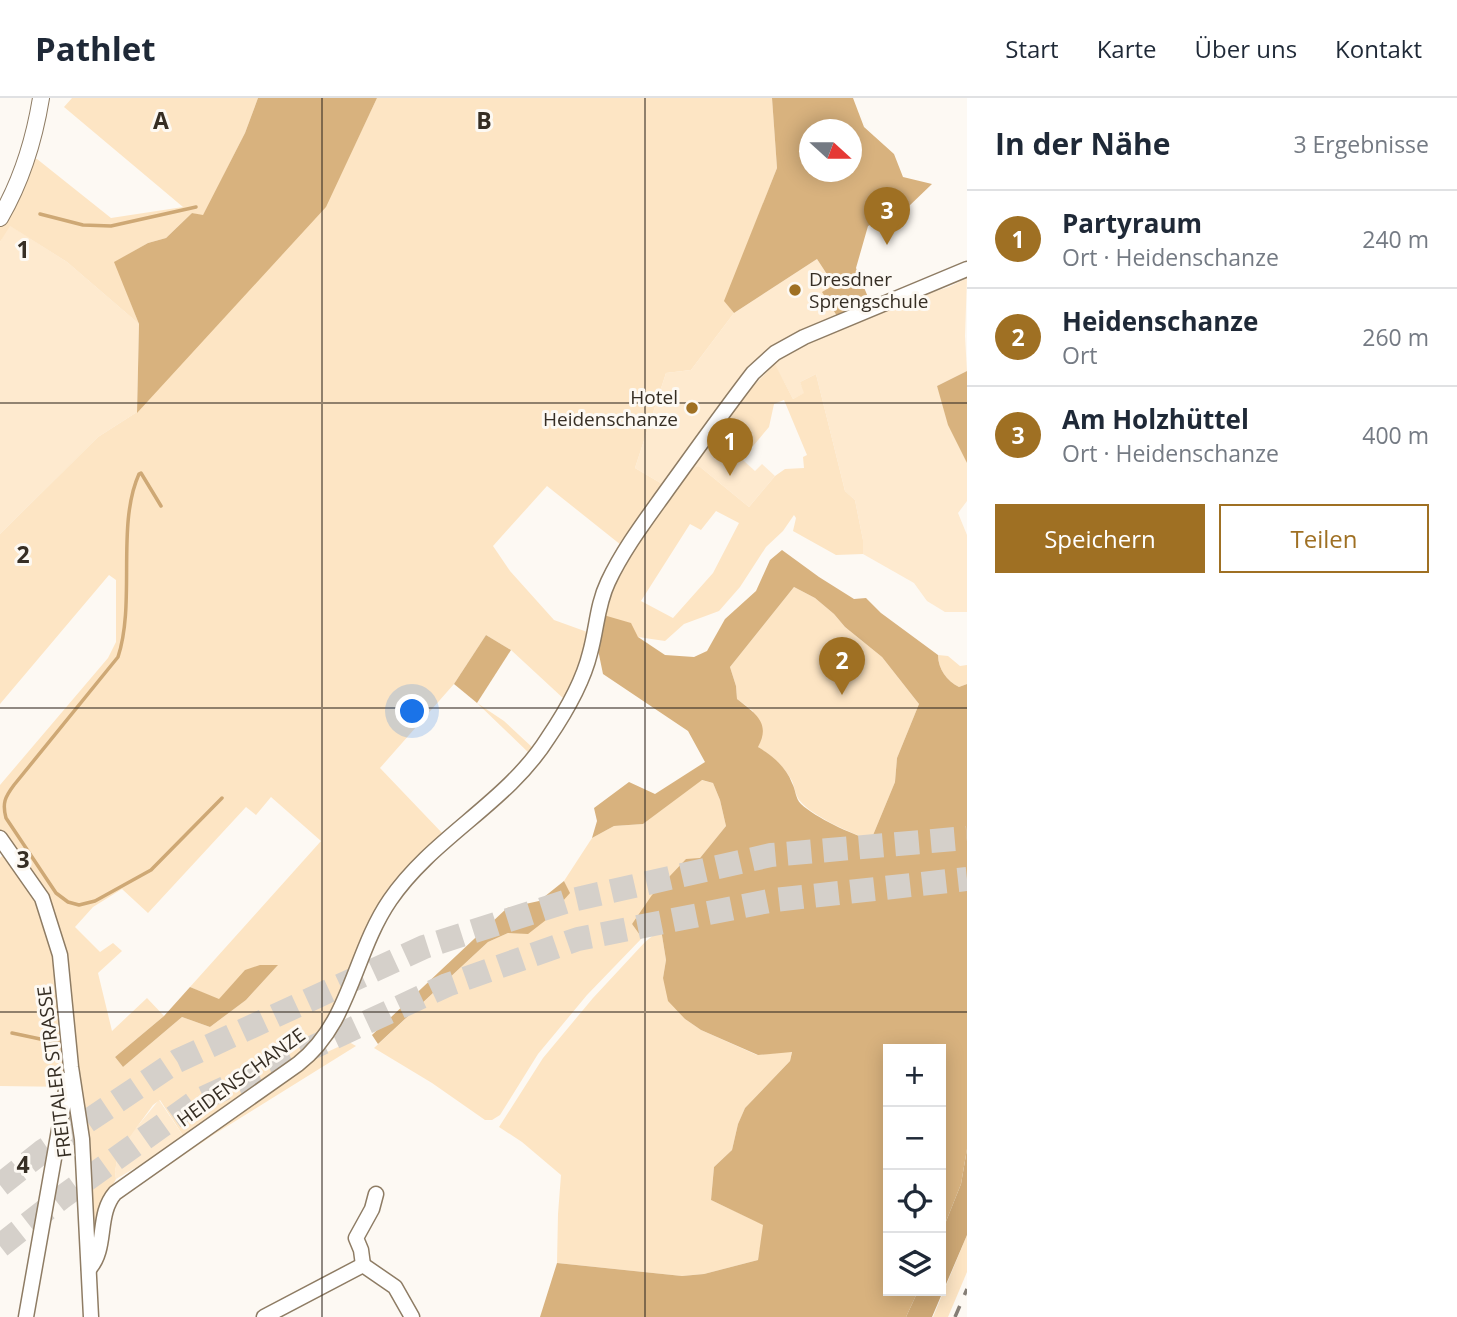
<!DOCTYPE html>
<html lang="de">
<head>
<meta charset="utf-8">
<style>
  :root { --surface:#fff; --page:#f2f2f3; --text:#1f2937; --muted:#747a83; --line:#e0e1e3; --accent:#9f7023 }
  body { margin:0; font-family:"Open Sans",sans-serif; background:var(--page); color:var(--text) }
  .controls { position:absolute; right:21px; bottom:21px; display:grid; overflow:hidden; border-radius:0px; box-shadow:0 4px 18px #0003 }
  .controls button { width:63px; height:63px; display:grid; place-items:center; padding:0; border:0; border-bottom:2px solid var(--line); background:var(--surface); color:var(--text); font:35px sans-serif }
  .compass { position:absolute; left:799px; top:21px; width:63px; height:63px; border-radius:50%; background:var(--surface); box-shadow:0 4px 18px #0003; rotate:111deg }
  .you { position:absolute; left:413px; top:614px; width:24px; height:24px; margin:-18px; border:5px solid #fff; border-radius:50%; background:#1a73e8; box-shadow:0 0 0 10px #1a73e833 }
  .badge { display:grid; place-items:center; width:46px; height:46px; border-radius:50%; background:var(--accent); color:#fff; font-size:23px; font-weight:700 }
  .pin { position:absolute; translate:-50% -58px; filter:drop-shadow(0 2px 4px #0008) }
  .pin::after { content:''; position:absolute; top:37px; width:24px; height:21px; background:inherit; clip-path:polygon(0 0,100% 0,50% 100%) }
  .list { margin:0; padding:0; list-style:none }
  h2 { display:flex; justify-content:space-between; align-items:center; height:91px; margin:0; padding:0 28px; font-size:30px }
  h2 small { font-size:23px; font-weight:400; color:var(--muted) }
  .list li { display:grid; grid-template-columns:46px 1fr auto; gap:21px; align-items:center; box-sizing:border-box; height:98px; padding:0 28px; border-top:2px solid var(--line) }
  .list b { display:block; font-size:26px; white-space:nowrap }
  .list p { margin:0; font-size:23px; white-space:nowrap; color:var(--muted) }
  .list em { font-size:23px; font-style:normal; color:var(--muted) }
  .actions { display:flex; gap:14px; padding:21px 28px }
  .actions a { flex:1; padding:16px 0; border:2px solid var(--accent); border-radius:0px; text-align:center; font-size:24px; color:var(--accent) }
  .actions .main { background:var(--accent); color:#fff }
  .icon { flex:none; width:38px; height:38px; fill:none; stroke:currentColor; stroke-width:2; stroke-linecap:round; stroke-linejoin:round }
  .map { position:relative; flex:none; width:967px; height:1219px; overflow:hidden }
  header { display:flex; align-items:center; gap:42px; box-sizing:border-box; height:98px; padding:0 35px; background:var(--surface); border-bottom:2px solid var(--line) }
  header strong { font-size:33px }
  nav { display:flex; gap:38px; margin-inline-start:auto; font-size:24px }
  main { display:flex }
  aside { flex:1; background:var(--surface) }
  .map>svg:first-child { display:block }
</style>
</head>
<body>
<header>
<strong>Pathlet</strong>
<nav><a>Start</a><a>Karte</a><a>Über uns</a><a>Kontakt</a></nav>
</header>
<main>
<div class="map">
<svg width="967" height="1219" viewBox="0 0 967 1219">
  <rect width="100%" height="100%" fill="#fdf9f3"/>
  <!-- built -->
  <g fill="#feeacf">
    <path d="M9,127L67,164L139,226L137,314L98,339L0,436V144Z"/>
    <path d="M817,161L834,187L823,195L837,218L766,254L752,266L709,324L721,333L723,344L755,373L762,366L775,378L749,409L699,368L664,387L635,370L666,275L691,272L734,215Z"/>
    <path d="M967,180L965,238L967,273L937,288L967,365V403L958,415L967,437V514H945L927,503L914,485L863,456V442L855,402L845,393L816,276L800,284L805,295L793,301L773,263L796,248L917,196L923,197L949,189Z"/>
    <path d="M159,1002L184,1039L143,1067L135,1070L116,1081L115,1074L118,1055L127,1041Z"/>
  </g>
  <!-- green -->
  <g fill="#fde5c4" fill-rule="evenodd">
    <path d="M72,0H258L245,35L203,118L192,115L166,140L148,145L115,164L139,226L67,164L10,128L0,144V120L28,60L37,61L111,120L183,109L64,9Z"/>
    <path d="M377,0H772L777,70L725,203L734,215L691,272L666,275L635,370L664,387V391L626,446L621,447L547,388L493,448L510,473L554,522L590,535C585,576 558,626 531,657L477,605L504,623L533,650L543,639L564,601L511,552L486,537L454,586L380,670L444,737C415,765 387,794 369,830C346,877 341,924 299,961L136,1072L135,1070L143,1067L184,1039L160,1002L153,1007L118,1055L115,1074L116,1081L102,1109L96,1147L93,1153L91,1111H84L70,989L0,988V760L4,756L0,750V687L108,560L116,544V482L109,477L0,606V436L98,339L137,314L325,109ZM271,699L321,743L190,889L219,902C236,882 249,863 277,868L246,902L210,929L182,919L123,969L115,959L164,918L147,900L112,933L98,875L122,853L113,845L100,854L75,829L93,809L122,791L148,815L246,709L256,717Z"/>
    <path d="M775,266L793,301L804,295L800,284L816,276L845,393L855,402L863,442V456L836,457L793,433L796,420L794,417L783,433L766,449L740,489L719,513L684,526L665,543L638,539L600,516L629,455L690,371L699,368L749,409L775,378L785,371L804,370L803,359L807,357L784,302L774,306L769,329L748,354L743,350L737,356C730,350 720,345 721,335C722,320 763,277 775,266ZM716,413L739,425L713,475L673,520L641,503L690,426L701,432Z"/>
    <path d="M794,489L815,500L834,516L845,529L882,559L919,606L897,660L895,684L871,742C852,736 812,718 800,703C795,697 795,690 792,683C784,668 772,658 758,649L753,613L737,601L736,588L730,569Z"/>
    <path d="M938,557L948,558L960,568L967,567V586L959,589C947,583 938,571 938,557Z"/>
    <path d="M701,682L713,685L720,702L726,728L700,760L632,826L642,840L587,897L538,956L500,1017L492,1022H485L432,985L374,950L488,844L508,835H528L569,795L564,783L592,740L614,728L643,726Z"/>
    <path d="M661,831L666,862L663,880L685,921L701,932L757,957L792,953L790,963L745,1010L738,1026L732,1052L714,1069L711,1102L764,1127L758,1162L704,1176L682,1178L557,1165L558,1116L561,1077L522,1044L499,1029L543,960L593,900L645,844Z"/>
    <path d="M349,944L356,948L213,1037L139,1088L122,1093L317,954L325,955Z"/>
    <path d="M967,1137V1174L948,1219H933Z"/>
  </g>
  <!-- forest -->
  <g fill="#d8b27e" fill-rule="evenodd">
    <path d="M258,0H377L326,109L137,315L139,226L114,164L148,145L166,140L192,115L203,117L245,35Z"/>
    <path d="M772,0H853L864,29L894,56L903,79L932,86L908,109L868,128L856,170L870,204L837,218L822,194L834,187L817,161L734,215L724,203L777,70ZM810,32H852V74H810Z"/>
    <path d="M967,273V365L948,327L937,288Z"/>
    <path d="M782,452L819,479L854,501L866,500L881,515L938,557C938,571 947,583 959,589L967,586V1051L961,1086L941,1136V951H888V1193H918L906,1219H540L557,1165L682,1178L704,1176L758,1162L763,1127L711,1102L714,1069L732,1052L738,1026L745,1010L790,963L792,954L758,957L701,932L685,921L668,903L663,880L666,862L661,831L657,826L642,840L632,826L652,797L686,761L700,760L726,728L720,702L713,685L702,682L643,726L614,728L592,740L597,723L594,710L629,684L655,696L705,664L688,633L603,576L596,542L600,516L631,525L638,539L665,557L694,559L707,553L725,521L756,493L770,462ZM794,489L815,500L834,516L845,529L882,559L919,606L897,660L895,684L871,742C851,736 816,720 801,706C795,700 796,692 792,685C786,669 773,658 758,649C771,625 756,616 737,601L736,588L730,569Z"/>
    <path d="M486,537L511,552L477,605L454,586Z"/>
    <path d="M564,783L570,795L546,822L528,836L508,835L488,844L378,946L372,937L507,810L539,803Z"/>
    <path d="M260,867H278L246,902L210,929L182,919L123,969L115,959L164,918L190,889L219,901L245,872Z"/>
  </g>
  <!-- water -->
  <path fill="#cea875" d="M967,1051V1137L932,1219H906L918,1193H941V1136L961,1086Z"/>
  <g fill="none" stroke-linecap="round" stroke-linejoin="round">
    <!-- stream -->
    <g stroke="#cea875" stroke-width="3.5">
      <path d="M40,116L83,127L111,128L196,109"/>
      <path d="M161,408L141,375L139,376C116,427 136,504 118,559L14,687C5,699 2,705 6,720L56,795L68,804L79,807L95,803L151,772L222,700"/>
      <path d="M12,935L59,945"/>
    </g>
    <!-- motorway-tunnel -->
    <g stroke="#d5d0ca" stroke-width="24" stroke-dasharray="24 12" stroke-linecap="butt">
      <path d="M0,1087L43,1053L177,963L424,849L568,803L771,757L967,740"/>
      <path d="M0,1148L61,1100L195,1004L447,887L578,841L774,802L967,781"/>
    </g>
    <!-- minor casing -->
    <g stroke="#8e7c64" stroke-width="17">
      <g id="minor">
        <path d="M0,740L42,800L60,857L71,969L82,1041L91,1219"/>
        <path d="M363,1167L361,1152L356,1140L372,1111L376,1096"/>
        <path d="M363,1167L395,1189L412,1219"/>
        <path d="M89,1171C108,1150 96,1117 115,1095L298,966C351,925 353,856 390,802C433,739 507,705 548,640C565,615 583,584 590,555C597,530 597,507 608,484C623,452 645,423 665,395C694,355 723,314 753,275L775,255L804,239L967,171"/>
        <path d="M26,1219L68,981"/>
        <path d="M264,1219L363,1167"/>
      </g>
    </g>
    <!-- tertiary casing -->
    <g stroke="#8e7c64" stroke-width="18">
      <path id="tertiary" d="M0,120C22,82 34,43 41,0"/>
    </g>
    <!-- minor -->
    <use href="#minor" stroke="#fff" stroke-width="14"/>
    <!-- tertiary -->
    <use href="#tertiary" stroke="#fff" stroke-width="16"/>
    <!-- rail -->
    <path stroke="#857e76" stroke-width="3.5" stroke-dasharray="12 12" stroke-linecap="butt" d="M955,1219L967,1191"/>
  </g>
  <!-- grid -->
  <path fill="none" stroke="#362e24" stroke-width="2" stroke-opacity="0.55" d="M322,0V1219M645,0V1219M0,305H967M0,610H967M0,914H967"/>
  <!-- markers -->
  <g fill="#9f7023" stroke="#fdf9f3" stroke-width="2.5">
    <circle cx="795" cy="192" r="7"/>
    <circle cx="692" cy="310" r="7"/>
  </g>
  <g text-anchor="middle" stroke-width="6" stroke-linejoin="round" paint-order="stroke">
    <!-- poi labels -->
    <g font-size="19" fill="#362e24" stroke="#fdf9f3" text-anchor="start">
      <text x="809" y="188">Dresdner<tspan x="809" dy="22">Sprengschule</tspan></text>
      <text x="678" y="306" text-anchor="end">Hotel<tspan x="678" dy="22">Heidenschanze</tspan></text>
    </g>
    <!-- street labels -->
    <g font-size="19" fill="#362e24" stroke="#fdf9f3">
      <text transform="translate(54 974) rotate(-97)" y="7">FREITALER STRASSE</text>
      <text transform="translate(241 979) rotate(-36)" y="7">HEIDENSCHANZE</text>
    </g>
  </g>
  <g font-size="23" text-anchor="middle" font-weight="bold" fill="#362e24" stroke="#fdf9f3" stroke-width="6" stroke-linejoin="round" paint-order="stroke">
    <text x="161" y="31">A</text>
    <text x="484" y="31">B</text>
    <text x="23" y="160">1</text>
    <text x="23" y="465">2</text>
    <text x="23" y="770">3</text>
    <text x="23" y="1075">4</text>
  </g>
</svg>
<div class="controls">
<button>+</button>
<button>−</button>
<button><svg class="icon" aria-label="locate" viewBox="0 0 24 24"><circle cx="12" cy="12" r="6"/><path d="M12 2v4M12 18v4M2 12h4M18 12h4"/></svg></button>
<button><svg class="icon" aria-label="layers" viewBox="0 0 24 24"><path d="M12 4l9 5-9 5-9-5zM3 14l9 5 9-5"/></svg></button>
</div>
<svg class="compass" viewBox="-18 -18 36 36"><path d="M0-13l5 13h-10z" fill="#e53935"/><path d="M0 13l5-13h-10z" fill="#747a83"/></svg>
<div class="you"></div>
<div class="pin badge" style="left:730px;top:378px">1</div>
<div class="pin badge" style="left:842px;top:597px">2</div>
<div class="pin badge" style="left:887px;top:147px">3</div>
</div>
<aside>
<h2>In der Nähe<small>3 Ergebnisse</small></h2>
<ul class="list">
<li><span class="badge">1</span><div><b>Partyraum</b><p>Ort · Heidenschanze</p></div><em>240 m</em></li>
<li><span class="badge">2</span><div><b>Heidenschanze</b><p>Ort</p></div><em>260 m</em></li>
<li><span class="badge">3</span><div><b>Am Holzhüttel</b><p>Ort · Heidenschanze</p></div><em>400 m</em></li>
</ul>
<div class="actions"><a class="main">Speichern</a><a>Teilen</a></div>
</aside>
</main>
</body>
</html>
